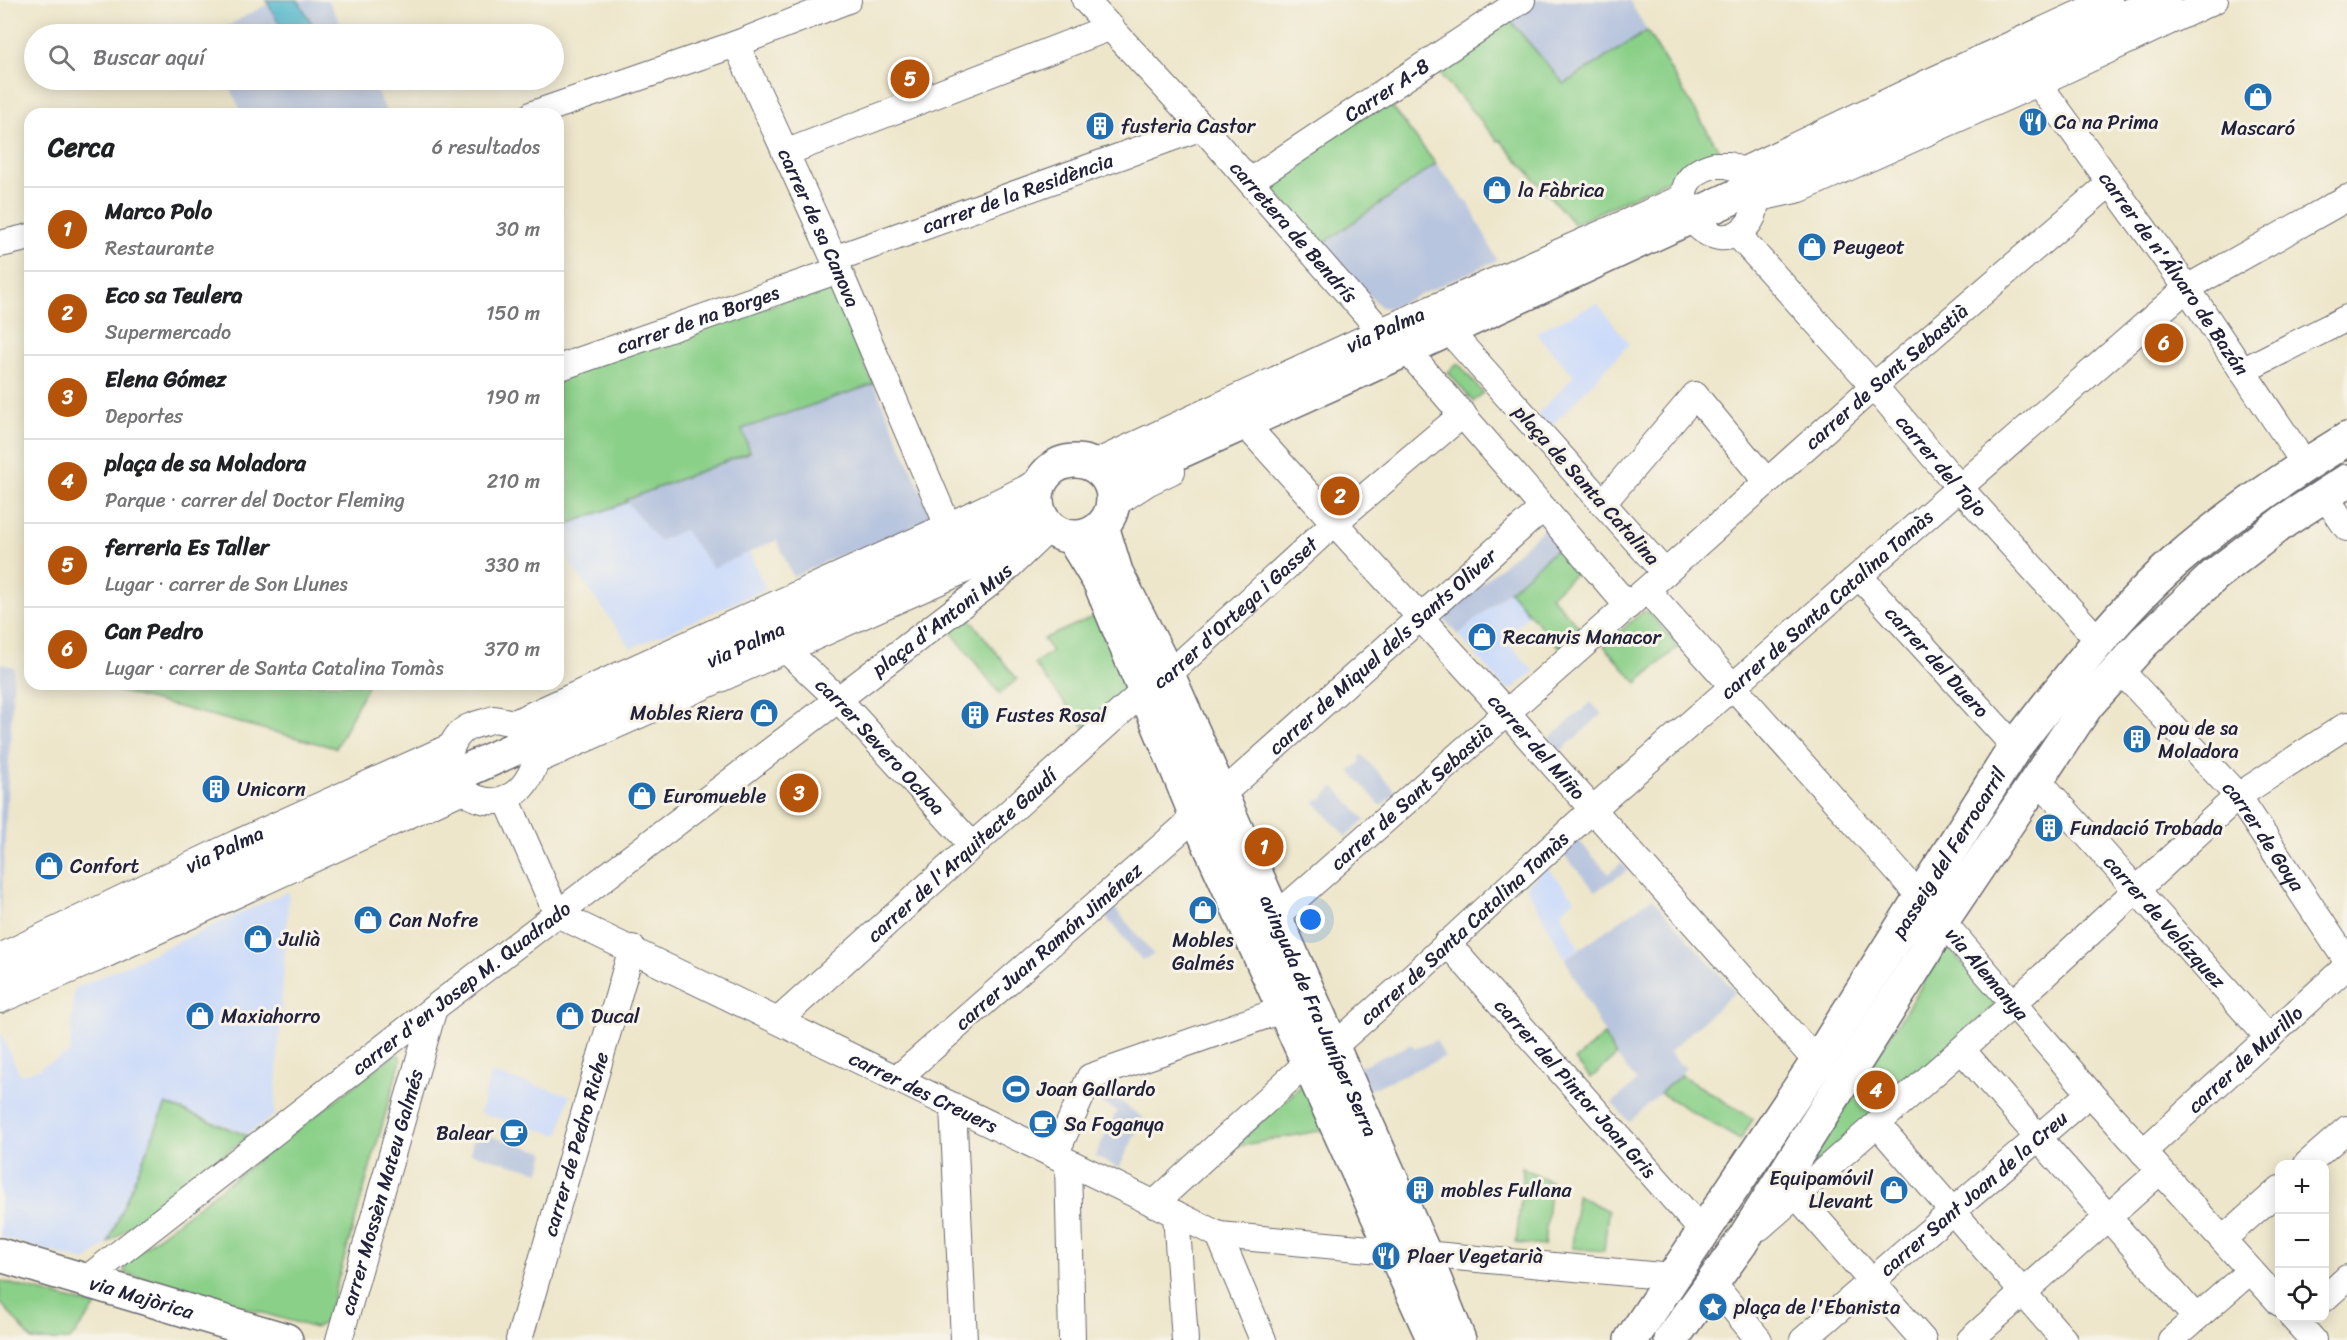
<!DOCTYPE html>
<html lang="es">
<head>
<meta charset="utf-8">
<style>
  :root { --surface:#fff; --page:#f2f2f2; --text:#202124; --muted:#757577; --line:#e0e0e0; --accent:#b45309 }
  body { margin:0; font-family:Sriracha,sans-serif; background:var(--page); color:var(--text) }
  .controls { position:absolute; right:18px; bottom:18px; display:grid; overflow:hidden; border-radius:12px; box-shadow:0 3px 15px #0003 }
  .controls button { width:54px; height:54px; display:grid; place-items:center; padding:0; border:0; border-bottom:2px solid var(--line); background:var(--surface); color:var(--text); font:30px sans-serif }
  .you { position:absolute; left:1311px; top:920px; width:21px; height:21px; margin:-15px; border:4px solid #fff; border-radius:50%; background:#1a73e8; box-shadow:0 0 0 9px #1a73e833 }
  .badge { display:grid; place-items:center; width:39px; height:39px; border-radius:50%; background:var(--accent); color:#fff; font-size:20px; font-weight:700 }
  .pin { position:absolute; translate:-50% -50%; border:3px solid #fff; box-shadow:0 2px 6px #0006 }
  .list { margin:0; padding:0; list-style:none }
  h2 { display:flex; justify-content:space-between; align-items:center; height:78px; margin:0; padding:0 24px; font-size:26px }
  h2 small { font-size:20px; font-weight:400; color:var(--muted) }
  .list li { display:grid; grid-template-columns:39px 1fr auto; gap:18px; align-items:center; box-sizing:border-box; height:84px; padding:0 24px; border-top:2px solid var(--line) }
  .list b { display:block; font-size:22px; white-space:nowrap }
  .list p { margin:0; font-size:20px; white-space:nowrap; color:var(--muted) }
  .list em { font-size:20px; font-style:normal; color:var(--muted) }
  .icon { flex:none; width:33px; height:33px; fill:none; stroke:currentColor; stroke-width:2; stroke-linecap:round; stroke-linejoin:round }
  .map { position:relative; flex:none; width:2347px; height:1340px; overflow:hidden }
  .search { position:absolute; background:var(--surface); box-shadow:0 3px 15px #0003; left:24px; top:24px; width:540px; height:66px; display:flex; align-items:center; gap:15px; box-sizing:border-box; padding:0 21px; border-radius:33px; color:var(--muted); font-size:22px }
  .panel { position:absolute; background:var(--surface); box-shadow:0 3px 15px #0003; left:24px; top:108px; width:540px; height:582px; border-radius:18px }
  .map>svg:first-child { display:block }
</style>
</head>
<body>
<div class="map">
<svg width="2347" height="1340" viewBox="0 0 2347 1340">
  <rect width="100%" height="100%" fill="#f7f3e8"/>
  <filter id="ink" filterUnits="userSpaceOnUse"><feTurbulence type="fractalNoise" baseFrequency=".0167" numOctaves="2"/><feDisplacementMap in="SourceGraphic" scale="12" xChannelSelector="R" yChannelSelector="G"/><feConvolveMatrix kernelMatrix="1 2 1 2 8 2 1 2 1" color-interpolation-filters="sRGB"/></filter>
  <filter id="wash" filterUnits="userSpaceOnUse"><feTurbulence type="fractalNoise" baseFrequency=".008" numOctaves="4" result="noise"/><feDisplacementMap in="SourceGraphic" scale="24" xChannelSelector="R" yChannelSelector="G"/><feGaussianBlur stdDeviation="1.35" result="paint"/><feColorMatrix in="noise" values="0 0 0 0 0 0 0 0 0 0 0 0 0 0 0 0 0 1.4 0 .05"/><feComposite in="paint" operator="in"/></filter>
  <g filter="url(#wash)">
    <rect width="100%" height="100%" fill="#ede6ca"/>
    <!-- built -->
    <g fill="#ccdbfa">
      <path d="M1597,303L1629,344L1550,428L1537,414L1574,376L1535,332Z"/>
      <path d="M627,502L659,541L684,530L713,568L749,552L766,589L631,648L558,546V528Z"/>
      <path d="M1509,591L1530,614L1504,638L1534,671L1513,689L1505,688L1458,635Z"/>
      <path d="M1547,867L1575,899L1561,912L1579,948L1565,959L1526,886Z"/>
      <path d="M289,891L274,1115L248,1134L166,1104L108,1243L85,1261L3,1238L0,1236V1031L20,1075L41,1068L42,1066L70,1053L74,989Z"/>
      <path d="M490,1073L570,1095L559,1135L480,1113Z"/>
    </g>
    <!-- industrial -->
    <g fill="#b8c5de">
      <path d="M275,0H328L346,34H213Z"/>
      <path d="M1533,0H1629L1647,31L1563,84L1507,17Z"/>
      <path d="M227,80H370L388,114H242Z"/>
      <path d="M1436,164L1470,206L1497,260L1390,308L1381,307L1321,245Z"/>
      <path d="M874,384L932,516L910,528L869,546L840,555L793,577L777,540L713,568L684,530L659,541L625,500L750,452L742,429Z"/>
      <path d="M1546,527L1561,545L1458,635L1443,618Z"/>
      <path d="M0,663L14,667L0,931Z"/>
      <path d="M1591,702L1602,714L1561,751L1549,738Z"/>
      <path d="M1362,755L1396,792L1381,806L1350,771L1361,762L1359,759Z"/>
      <path d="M1334,786L1365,820L1346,837L1315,802L1319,799L1321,800Z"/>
      <path d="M1578,840L1609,874L1621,863L1628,870L1596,891L1563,854Z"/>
      <path d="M1652,898L1735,992L1669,1052L1681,1065L1686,1067L1681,1075L1629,1122L1612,1103L1637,1081L1616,1056L1565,959Z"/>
      <path d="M1114,907L1154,955L1142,960L1104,915Z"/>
      <path d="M1436,1040L1445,1057L1366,1091L1356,1068L1412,1044L1414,1049Z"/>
      <path d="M1101,1087L1143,1118L1119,1168L1095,1156L1117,1111L1095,1099Z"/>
      <path d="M475,1132L545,1152L540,1172L470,1153Z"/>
    </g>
    <!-- green -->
    <g fill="#8bd089" stroke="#567962" stroke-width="1.5">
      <path d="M1507,17L1564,84L1647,31L1722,155L1574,224L1500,140L1498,141L1432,65Z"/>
      <path d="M1386,99L1436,164L1321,245L1264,179Z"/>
      <path d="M829,286L874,384L742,429L750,452L626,500L627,502L558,528V377Z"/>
      <path d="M1458,363L1483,393L1473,402L1448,372Z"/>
      <path d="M1561,545L1581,569L1551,596L1581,629L1560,648L1509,591Z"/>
      <path d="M1642,612H1648L1679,646L1637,683L1604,646Z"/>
      <path d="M966,614L1017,679L1000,694L948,628Z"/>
      <path d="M1095,616L1126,685L1124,694L1085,728L1034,664L1052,651L1043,639Z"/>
      <path d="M90,684H368L336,748Z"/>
      <path d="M1950,949L1997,1003L1801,1177L1944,950Z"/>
      <path d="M1604,1035L1616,1056L1591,1078L1575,1060Z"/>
      <path d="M395,1054L399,1055L401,1059L326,1322L315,1328L124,1273L127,1261Z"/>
      <path d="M1681,1075L1753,1119L1740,1140L1660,1093Z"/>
      <path d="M1303,1084L1324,1130L1233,1147Z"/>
      <path d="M166,1104L248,1136L108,1243Z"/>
      <path d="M1522,1167L1551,1182L1544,1246L1516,1243L1523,1177Z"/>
      <path d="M1577,1195L1608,1211L1604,1251L1572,1248Z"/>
      <path d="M0,1281L96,1306L70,1340H32L0,1302Z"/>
    </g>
    <!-- water -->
    <path fill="#4db5cb" stroke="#386c83" stroke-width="1.5" d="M266,0H298L318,34H285Z"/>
  </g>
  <g filter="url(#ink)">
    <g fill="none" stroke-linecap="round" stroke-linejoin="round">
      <!-- minor casing -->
      <g stroke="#69676d" stroke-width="28">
        <g id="minor">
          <path id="s1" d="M848,0L736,44L834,259L948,526"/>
          <path id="s2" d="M1085,0L1202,127L1381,331"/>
          <path id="s3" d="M2038,83L2187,288L2306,466"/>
          <path d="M533,114L736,44"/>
          <path d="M785,153L1111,27"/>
          <path d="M1714,165H1728L1742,171C1751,187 1762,205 1749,223C1714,271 1644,184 1714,165Z"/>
          <path d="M1742,171L1929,82L2109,0"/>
          <path id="s4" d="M1250,181L1522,0"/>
          <path d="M1755,199L1800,189L2038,83L2215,0"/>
          <path id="s5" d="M1737,234L1874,386L1960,488L2100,642"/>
          <path d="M0,244L30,237"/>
          <path id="s6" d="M834,259L1202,127"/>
          <path d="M1416,361L1628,606"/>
          <path id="s7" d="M558,368L839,270"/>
          <path d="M2242,371L2347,318"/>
          <path id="s8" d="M1253,433L1508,714L1817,1062"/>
          <path id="s9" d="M1091,465L1381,331L1682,198"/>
          <path d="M2324,495L2347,528"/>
          <path d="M1603,503L1695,395L1767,482"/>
          <path d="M1113,505L1147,483L1172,471"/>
          <path id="s10" d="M1665,573L1874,386L2110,183"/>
          <path id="s11" d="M1859,576L2015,747"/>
          <path id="s12" d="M1647,590L1942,921L2090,1093L2280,1303"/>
          <path id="s13" d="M786,650L838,699L972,845"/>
          <path id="s14" d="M2120,670L2238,796L2347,961"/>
          <path d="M494,719L514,723L529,742L536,761C512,835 433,793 452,745C455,739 461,731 467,728C475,724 486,722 494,719Z"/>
          <path d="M514,723L948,526L1025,489L1043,478"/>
          <path d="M536,761L1023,544"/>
          <path id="s15" d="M2038,780L2269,1038"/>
          <path id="s16" d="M1221,795L1543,508"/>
          <path id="s17" d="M506,798L557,914L1219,1235L1672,1277"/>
          <path id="s18" d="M1275,917L1665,573L1458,341"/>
          <path id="s19" d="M1447,943L1704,1233"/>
          <path id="s20" d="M0,957L237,843L452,746"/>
          <path d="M0,1000L98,958L463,790"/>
          <path id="s21" d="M779,1020L1144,691L1168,675L1334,523L1463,414"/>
          <path id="s22" d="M1333,1047L1403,985L1593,809L2187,288L2347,198"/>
          <path d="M1962,1050L2196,1318"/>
          <path id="s23" d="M898,1078L1184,827L1195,813"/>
          <path d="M953,1106L964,1340"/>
          <path d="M1878,1125L2064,1340"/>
          <path id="s24" d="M2143,1152L2347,966"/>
          <path d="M1055,1155L1090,1077L1285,1009"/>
          <path d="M1068,1162L1072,1340"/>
          <path d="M2307,1164L2347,1129"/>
          <path d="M1796,1195L1923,1340"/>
          <path d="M1154,1204L1309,1061"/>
          <path d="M1176,1214L1185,1340"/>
          <path d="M1760,1227L2014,1003L2238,796L2347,725"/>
          <path d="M1219,1235L1263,1340"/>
          <path d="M2223,1239L2280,1189"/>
          <path id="s25" d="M85,1280L434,1008L997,578L1041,536"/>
          <path d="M1711,1281L1759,1340"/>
          <path d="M2324,1299L2347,1278"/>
          <path d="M2293,1318L2313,1340"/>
          <path id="s26" d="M339,1340L434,1008"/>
          <path id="s27" d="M519,1340L632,948"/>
          <path id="s28" d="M1803,1340L2090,1093"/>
          <path d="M1970,1340L2160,1171"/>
          <path d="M2171,1340L2250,1271"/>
        </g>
      </g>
      <!-- major casing -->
      <g stroke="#69676d" stroke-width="36">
        <g id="major">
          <circle cx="1075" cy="499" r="38"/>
          <path d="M1110,483L1364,369L2024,62L2165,0"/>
          <path id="s29" d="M1102,526L1116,572L1168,675L1424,1253L1459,1340"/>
          <path d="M1072,537L1100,583L1195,813L1434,1340"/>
          <path id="s30" d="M0,981L1039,512"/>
          <path id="s31" d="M0,1255L286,1340"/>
          <path id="s32" d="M1631,1340L1817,1062L2015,747C2065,683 2115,615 2176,561C2229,515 2288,475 2347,439"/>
          <path d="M1671,1340L1741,1243L1923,955L1942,921L2087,705L2144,642L2215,575L2286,520L2347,481"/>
        </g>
      </g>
      <!-- minor -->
      <use href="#minor" stroke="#fff" stroke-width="26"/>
      <!-- major -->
      <use href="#major" stroke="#fff" stroke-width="33"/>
    </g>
  </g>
  <!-- icons -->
  <defs>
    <g id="shop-disc" transform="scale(1.5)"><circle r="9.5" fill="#1f6fb2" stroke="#f7f3e8"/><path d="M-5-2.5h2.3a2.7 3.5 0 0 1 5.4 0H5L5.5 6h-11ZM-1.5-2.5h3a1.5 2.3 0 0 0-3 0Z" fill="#fff"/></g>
    <g id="restaurant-disc" transform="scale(1.5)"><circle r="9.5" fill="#1f6fb2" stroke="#f7f3e8"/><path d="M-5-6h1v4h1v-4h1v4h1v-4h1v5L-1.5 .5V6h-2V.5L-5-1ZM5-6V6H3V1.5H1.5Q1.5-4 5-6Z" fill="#fff"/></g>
    <g id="building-disc" transform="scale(1.5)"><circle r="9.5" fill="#1f6fb2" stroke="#f7f3e8"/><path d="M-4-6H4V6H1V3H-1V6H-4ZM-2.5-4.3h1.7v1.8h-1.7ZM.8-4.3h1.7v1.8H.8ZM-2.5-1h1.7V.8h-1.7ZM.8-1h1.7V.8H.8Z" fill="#fff"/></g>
    <g id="stadium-disc" transform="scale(1.5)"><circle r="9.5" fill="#1f6fb2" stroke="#f7f3e8"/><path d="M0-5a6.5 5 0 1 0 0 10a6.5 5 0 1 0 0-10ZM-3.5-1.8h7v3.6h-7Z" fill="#fff"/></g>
    <g id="cafe-disc" transform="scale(1.5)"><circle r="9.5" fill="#1f6fb2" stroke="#f7f3e8"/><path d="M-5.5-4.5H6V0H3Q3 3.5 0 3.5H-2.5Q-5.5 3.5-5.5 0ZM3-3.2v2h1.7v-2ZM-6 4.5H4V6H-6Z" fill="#fff"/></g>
    <g id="sight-disc" transform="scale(1.5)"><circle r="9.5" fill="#1f6fb2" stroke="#f7f3e8"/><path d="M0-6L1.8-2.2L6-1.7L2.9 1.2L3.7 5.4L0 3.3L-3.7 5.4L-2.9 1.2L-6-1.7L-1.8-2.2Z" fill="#fff"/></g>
  </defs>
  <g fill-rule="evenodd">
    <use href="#shop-disc" x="2258" y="97"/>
    <use href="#restaurant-disc" x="2033" y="122"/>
    <use href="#building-disc" x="1100" y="126"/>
    <use href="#shop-disc" x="1497" y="190"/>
    <use href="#shop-disc" x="1812" y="247"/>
    <use href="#shop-disc" x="1482" y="637"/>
    <use href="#shop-disc" x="764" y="713"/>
    <use href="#building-disc" x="975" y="715"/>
    <use href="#building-disc" x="2137" y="739"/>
    <use href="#building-disc" x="216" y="789"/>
    <use href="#shop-disc" x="642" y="796"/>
    <use href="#building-disc" x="2049" y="828"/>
    <use href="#shop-disc" x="49" y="866"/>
    <use href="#shop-disc" x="1203" y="910"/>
    <use href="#shop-disc" x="368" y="920"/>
    <use href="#shop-disc" x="258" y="939"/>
    <use href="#shop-disc" x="200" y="1016"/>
    <use href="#shop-disc" x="570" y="1016"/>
    <use href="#stadium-disc" x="1016" y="1089"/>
    <use href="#cafe-disc" x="1043" y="1124"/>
    <use href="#cafe-disc" x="514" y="1133"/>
    <use href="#building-disc" x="1420" y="1190"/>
    <use href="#shop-disc" x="1894" y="1190"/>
    <use href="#restaurant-disc" x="1386" y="1256"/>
    <use href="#sight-disc" x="1713" y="1307"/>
  </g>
  <g text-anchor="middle" stroke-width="6" stroke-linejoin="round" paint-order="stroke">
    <!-- street labels -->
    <g font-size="20" fill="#22223b" stroke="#f7f3e8">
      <text dy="7" stroke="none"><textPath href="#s4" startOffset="164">Carrer A-8</textPath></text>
      <text dy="7" stroke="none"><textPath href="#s6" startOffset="195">carrer de la Residència</textPath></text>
      <text dy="7" stroke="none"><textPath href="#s1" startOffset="322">carrer de sa Canova</textPath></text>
      <text dy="7" stroke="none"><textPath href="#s2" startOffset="312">carretera de Bendrís</textPath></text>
      <text dy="7" stroke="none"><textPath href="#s3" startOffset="234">carrer de n'Álvaro de Bazán</textPath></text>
      <text dy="7" stroke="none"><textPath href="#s7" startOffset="148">carrer de na Borges</textPath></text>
      <text dy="7" stroke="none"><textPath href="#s9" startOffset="324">via Palma</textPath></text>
      <text dy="7" stroke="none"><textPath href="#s10" startOffset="296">carrer de Sant Sebastià</textPath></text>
      <text dy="7" stroke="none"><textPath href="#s5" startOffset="309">carrer del Tajo</textPath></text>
      <text transform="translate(1587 485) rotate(48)" y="7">plaça de Santa Catalina</text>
      <text dy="7" stroke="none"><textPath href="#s22" startOffset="663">carrer de Santa Catalina Tomàs</textPath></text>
      <text dy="7" stroke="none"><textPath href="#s21" startOffset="612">carrer d'Ortega i Gasset</textPath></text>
      <text dy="7" stroke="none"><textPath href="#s25" startOffset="1082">plaça d'Antoni Mus</textPath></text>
      <text dy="7" stroke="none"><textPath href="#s30" startOffset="818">via Palma</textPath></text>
      <text dy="7" stroke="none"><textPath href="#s16" startOffset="216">carrer de Miquel dels Sants Oliver</textPath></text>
      <text dy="7" stroke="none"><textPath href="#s11" startOffset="116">carrer del Duero</textPath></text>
      <text dy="7" stroke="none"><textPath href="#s13" startOffset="135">carrer Severo Ochoa</textPath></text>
      <text dy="7" stroke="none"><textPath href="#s8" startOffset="423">carrer del Miño</textPath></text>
      <text dy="7" stroke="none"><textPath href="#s18" startOffset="182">carrer de Sant Sebastià</textPath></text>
      <text dy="7" stroke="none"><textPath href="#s14" startOffset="220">carrer de Goya</textPath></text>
      <text dy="7" stroke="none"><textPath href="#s20" startOffset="249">via Palma</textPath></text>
      <text dy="7" stroke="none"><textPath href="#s32" startOffset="582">passeig del Ferrocarril</textPath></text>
      <text dy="7" stroke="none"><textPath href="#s21" startOffset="246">carrer de l'Arquitecte Gaudí</textPath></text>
      <text dy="7" stroke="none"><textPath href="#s15" startOffset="190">carrer de Velázquez</textPath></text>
      <text dy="7" stroke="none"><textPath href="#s22" startOffset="177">carrer de Santa Catalina Tomàs</textPath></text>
      <text dy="7" stroke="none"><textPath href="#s23" startOffset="200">carrer Juan Ramón Jiménez</textPath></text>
      <text dy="7" stroke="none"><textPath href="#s12" startOffset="513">via Alemanya</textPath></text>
      <text dy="7" stroke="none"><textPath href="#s25" startOffset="476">carrer d'en Josep M. Quadrado</textPath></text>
      <text dy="7" stroke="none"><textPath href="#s29" startOffset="536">avinguda de Fra Juníper Serra</textPath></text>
      <text dy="7" stroke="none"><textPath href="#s24" startOffset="138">carrer de Murillo</textPath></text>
      <text dy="7" stroke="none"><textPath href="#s19" startOffset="194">carrer del Pintor Joan Gris</textPath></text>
      <text dy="7" stroke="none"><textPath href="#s17" startOffset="534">carrer des Creuers</textPath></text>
      <text dy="7" stroke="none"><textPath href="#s27" startOffset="204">carrer de Pedro Riche</textPath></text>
      <text dy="7" stroke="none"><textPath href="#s26" startOffset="154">carrer Mossèn Mateu Galmés</textPath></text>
      <text dy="7" stroke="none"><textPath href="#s28" startOffset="225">carrer Sant Joan de la Creu</textPath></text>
      <text dy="7" stroke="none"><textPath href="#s31" startOffset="148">via Majòrica</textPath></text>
    </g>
    <!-- poi labels -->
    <g font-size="20" fill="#22223b" stroke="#f7f3e8" text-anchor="start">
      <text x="2054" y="129">Ca na Prima</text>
      <text x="1121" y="133">fusteria Castor</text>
      <text x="2258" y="135" text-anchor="middle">Mascaró</text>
      <text x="1518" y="197">la Fàbrica</text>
      <text x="1833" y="254">Peugeot</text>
      <text x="1503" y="644">Recanvis Manacor</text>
      <text x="743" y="720" text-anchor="end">Mobles Riera</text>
      <text x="996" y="722">Fustes Rosal</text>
      <text x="2158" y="735">pou de sa<tspan x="2158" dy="23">Moladora</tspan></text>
      <text x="237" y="796">Unicorn</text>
      <text x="663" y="803">Euromueble</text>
      <text x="2070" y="835">Fundació Trobada</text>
      <text x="70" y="873">Confort</text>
      <text x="389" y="927">Can Nofre</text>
      <text x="279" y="946">Julià</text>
      <text x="1203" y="947" text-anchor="middle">Mobles<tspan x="1203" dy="23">Galmés</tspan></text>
      <text x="221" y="1023">Maxiahorro</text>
      <text x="591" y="1023">Ducal</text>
      <text x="1037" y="1096">Joan Gallardo</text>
      <text x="1064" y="1131">Sa Foganya</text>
      <text x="493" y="1140" text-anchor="end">Balear</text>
      <text x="1873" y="1185" text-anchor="end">Equipamóvil<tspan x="1873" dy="23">Llevant</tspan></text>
      <text x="1441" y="1197">mobles Fullana</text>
      <text x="1407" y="1263">Plaer Vegetarià</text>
      <text x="1734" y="1314">plaça de l'Ebanista</text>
    </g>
  </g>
</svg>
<div class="controls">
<button>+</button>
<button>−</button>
<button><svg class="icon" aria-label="locate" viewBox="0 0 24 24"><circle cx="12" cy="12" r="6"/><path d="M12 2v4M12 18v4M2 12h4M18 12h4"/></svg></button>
</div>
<div class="you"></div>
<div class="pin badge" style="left:1264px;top:847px">1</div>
<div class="pin badge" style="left:1340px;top:496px">2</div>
<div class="pin badge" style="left:799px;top:793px">3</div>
<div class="pin badge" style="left:1876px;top:1090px">4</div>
<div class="pin badge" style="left:910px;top:79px">5</div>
<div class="pin badge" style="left:2164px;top:343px">6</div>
<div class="search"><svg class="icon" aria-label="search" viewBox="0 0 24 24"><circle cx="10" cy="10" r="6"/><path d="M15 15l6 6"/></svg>Buscar aquí</div>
<section class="panel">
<h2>Cerca<small>6 resultados</small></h2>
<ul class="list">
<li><span class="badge">1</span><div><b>Marco Polo</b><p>Restaurante</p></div><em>30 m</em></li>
<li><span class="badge">2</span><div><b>Eco sa Teulera</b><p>Supermercado</p></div><em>150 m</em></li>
<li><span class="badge">3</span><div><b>Elena Gómez</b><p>Deportes</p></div><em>190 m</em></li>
<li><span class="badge">4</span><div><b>plaça de sa Moladora</b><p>Parque · carrer del Doctor Fleming</p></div><em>210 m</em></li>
<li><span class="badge">5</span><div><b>ferreria Es Taller</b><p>Lugar · carrer de Son Llunes</p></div><em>330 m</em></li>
<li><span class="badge">6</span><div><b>Can Pedro</b><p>Lugar · carrer de Santa Catalina Tomàs</p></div><em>370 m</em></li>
</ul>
</section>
</div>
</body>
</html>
